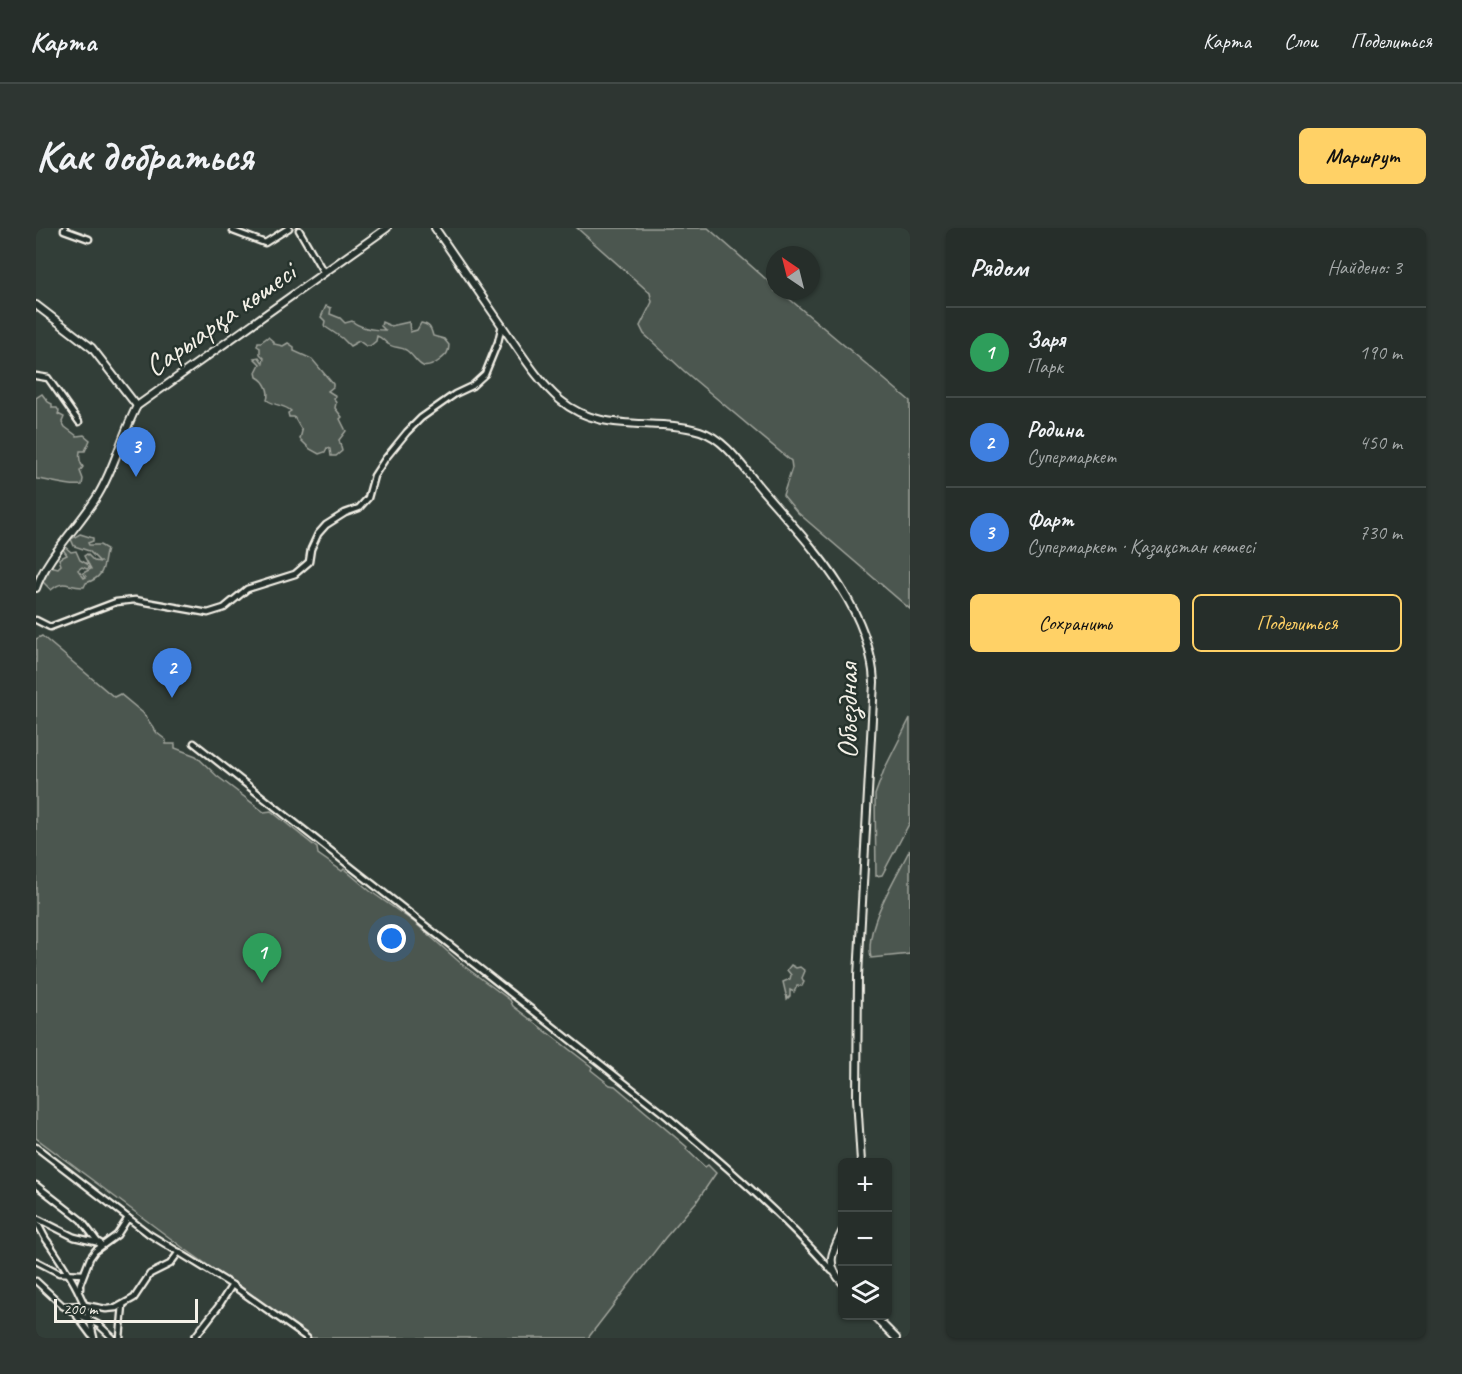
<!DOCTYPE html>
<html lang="ru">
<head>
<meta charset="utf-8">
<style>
  :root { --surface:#262e2a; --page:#2e3632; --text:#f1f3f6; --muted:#a4a8a8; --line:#424a47; --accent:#ffd166 }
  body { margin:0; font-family:Caveat,sans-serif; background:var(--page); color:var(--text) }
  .controls { position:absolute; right:18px; bottom:18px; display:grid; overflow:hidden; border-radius:9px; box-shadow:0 2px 4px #0004 }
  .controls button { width:54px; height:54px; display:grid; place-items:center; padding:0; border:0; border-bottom:2px solid var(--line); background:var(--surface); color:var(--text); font:30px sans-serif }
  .compass { position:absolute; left:730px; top:18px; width:54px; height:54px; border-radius:50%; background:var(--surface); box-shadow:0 2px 4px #0004; rotate:325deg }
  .scale { position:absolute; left:18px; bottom:15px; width:144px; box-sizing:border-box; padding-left:6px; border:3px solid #f4f1e8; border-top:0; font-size:16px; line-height:21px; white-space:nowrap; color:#f4f1e8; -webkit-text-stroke:4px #26332d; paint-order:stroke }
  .you { position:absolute; left:356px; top:711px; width:21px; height:21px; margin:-15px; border:4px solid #fff; border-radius:50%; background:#1a73e8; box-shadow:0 0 0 9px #1a73e833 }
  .badge { display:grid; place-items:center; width:39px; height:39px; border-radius:50%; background:var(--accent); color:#fff; font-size:20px; font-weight:700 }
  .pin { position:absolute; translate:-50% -50px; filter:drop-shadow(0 2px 3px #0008) }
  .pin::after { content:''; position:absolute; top:32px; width:21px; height:18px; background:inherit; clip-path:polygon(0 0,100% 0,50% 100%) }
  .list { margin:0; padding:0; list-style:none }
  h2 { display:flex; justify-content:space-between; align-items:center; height:78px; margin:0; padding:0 24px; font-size:26px }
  h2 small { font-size:20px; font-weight:400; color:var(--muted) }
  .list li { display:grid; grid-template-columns:39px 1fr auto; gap:18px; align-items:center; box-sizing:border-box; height:90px; padding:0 24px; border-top:2px solid var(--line) }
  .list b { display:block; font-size:22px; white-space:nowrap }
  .list p { margin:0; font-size:20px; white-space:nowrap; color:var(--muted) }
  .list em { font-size:20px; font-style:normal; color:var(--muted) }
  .actions { display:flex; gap:12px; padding:18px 24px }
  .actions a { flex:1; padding:14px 0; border:2px solid var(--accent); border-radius:9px; text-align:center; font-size:21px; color:var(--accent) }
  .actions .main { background:var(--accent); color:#111 }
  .icon { flex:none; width:33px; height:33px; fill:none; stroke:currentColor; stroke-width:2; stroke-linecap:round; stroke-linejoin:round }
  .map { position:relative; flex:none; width:874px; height:1110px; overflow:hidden; border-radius:9px }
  header { display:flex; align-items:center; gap:36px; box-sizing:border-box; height:84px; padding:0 30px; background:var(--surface); border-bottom:2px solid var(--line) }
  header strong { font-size:28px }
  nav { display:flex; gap:33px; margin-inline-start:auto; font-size:21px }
  .intro { display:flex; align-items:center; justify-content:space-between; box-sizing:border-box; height:144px; padding:0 36px }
  h1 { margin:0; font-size:42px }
  .button { padding:15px 27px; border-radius:9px; background:var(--accent); color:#111; font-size:21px; font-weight:700 }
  main { display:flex; gap:36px; padding:0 36px }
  aside { flex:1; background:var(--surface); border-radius:9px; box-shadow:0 2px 4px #0004 }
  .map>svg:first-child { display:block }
</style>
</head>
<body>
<header>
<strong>Карта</strong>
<nav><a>Карта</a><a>Слои</a><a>Поделиться</a></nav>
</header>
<div class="intro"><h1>Как добраться</h1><a class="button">Маршрут</a></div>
<main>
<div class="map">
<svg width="874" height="1110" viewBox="0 0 874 1110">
  <rect width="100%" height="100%" fill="#323e38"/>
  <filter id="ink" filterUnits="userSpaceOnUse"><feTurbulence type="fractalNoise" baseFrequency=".0167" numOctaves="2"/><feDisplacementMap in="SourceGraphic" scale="12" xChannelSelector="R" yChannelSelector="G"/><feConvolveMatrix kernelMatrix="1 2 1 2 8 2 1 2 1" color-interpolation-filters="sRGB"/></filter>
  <g filter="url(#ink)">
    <!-- green -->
    <g fill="#4c564f" stroke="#a0a49c" stroke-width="1.5">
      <path d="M541,0H672L739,59V63H744L874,173V381L761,284L747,267L756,240L755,233L648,143L608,106L604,98L616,74L614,65Z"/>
      <path d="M290,78L295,80L294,86L304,90L309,95L316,93C324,100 339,102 349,102L345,98L346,94L355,98L373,94L374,104L381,102L385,95C394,97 395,100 397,108L408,111L413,117C413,125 410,127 404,132C383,148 383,131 370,122C365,119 357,120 352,116C347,113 347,110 341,108L340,113L334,118H330L323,113L314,118L306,110L288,98L289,93L285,89Z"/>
      <path d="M232,109L238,114V116L247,118L252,115L258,119V123L276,131L297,156V159L292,163L300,168L298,170L300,175L299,180L306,189L304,191L310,203L303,212L306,223L300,228H295L294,221L291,220L289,224L283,226L274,221L264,211L266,203L258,189H253L252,185L255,183C249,177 239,178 231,172C234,163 229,153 221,149L220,144L224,136L218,130L223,129L227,135L228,130L224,126V120L221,118L222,114H225Z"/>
      <path d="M6,166L12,174L16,176V180H21L23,183L22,186L28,189L26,194L29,199L41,208L48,207L54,212L49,223H44C43,229 43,234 47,239L44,243L47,251L46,257C30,259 16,252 0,251V170Z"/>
      <path d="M44,306L57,310V313L52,315L53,317H64L71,321C66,337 71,348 50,355L48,359C32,360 29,350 15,362L6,353V348L12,345L14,338L22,340L25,337L23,331L31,327L26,320L28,318L35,324L40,323L44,332L53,337V340L51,341L46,339L42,342L48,350L50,349L47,345L55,341L48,328L51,326L58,333L64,334L53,323L38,318L35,311Z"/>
      <path d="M6,408L78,469L84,466L107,485L121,505L130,512V516H139V520L160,528L181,548L228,584L235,583L281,620L282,626L306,643L308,641L334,663L378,694L428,738L474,772L477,778L556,839L555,842L574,857L579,858L651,919L650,921L669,939L672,937L680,945L661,973L629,1010L552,1110H275L146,1019L0,910V411Z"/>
      <path d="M874,490V594L846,647L840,648L839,567L848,542Z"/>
      <path d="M874,621V726L835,730C828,698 860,650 874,621Z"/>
      <path d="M755,737L760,740L764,739L769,743L766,750L768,754L766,758H761L758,764L754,762V768L751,771L747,754L754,751L755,747L751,742Z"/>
    </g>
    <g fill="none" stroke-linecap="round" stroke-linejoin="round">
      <!-- street casing -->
      <g stroke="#f4f1e8" stroke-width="9">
        <g id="street">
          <path d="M29,0L28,2L53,11"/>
          <path d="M263,2L288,45"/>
          <path d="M197,3L229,15L253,0"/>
          <path d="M0,148L12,150L43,194"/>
          <path d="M0,392L14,399L80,374L99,372L172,385L188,380L211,361L259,346L273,334L275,321L282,306L290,297L309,285L323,280L332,270L338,248L349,231L371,204L385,190L419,166L436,158L449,146L462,114L466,97"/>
          <path d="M158,515L628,886C687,935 745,985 796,1043"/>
          <path d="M0,919L113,1006L196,1057L271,1110"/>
          <path d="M0,957L45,992L65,1018"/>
          <path d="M0,990L38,1009L64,1015"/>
          <path d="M0,994C5,1000 7,1008 12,1014C34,1047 50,1070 58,1110"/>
          <path d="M0,1033L23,1045L47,1046"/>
          <path d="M0,1053L27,1078L63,1097L77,1110"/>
          <path d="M44,1061V1056L54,1030L59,1023L81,1007L92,990"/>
          <path d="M27,1078L49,1077L70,1081L80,1080L98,1070L114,1046L134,1036L143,1024"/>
          <path d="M41,1088L55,1107"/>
          <path d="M84,1110L87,1077"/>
          <path d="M158,1110L182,1079L196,1057"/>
        </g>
      </g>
      <!-- secondary casing -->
      <g stroke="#f4f1e8" stroke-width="10">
        <g id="secondary">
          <path d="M399,0C423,35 447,70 471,105C487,128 503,154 524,172C565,207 619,189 664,203C690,211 708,241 726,262C773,316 834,377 838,454L822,748L821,870L825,934"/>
          <path d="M0,77L56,120L101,178"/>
          <path d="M0,360C11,328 44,297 62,267C79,239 86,206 101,178L351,0"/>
          <path d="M806,1004C796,1024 789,1036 806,1054"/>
          <path d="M838,1088L860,1110"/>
        </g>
      </g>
      <!-- street -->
      <use href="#street" stroke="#26332d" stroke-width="4.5"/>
      <!-- secondary -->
      <use href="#secondary" stroke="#26332d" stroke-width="6"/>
    </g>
  </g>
  <g text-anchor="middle" stroke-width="5" stroke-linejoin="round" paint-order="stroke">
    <!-- street labels -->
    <g font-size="30" fill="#f4f1e8" stroke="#26332d">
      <text transform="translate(184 91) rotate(-35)" y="10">Сарыарқа көшесі</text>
      <text transform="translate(811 483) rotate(-90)" y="10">Объездная</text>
    </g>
  </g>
</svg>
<div class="controls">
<button>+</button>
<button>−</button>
<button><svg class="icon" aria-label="layers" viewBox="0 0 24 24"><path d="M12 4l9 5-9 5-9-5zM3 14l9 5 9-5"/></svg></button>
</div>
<svg class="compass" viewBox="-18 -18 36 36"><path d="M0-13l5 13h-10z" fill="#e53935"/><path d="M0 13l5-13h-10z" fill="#a4a8a8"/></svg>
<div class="scale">200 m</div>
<div class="you"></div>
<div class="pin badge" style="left:226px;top:755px;background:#2e9e5b">1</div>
<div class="pin badge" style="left:136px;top:470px;background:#3f7fe0">2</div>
<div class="pin badge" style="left:100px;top:249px;background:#3f7fe0">3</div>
</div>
<aside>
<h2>Рядом<small>Найдено: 3</small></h2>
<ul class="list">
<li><span class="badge" style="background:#2e9e5b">1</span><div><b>Заря</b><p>Парк</p></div><em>190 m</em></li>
<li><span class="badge" style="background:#3f7fe0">2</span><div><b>Родина</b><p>Супермаркет</p></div><em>450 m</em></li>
<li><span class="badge" style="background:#3f7fe0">3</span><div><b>Фарт</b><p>Супермаркет · Қазақстан көшесі</p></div><em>730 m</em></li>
</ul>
<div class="actions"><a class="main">Сохранить</a><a>Поделиться</a></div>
</aside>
</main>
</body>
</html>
